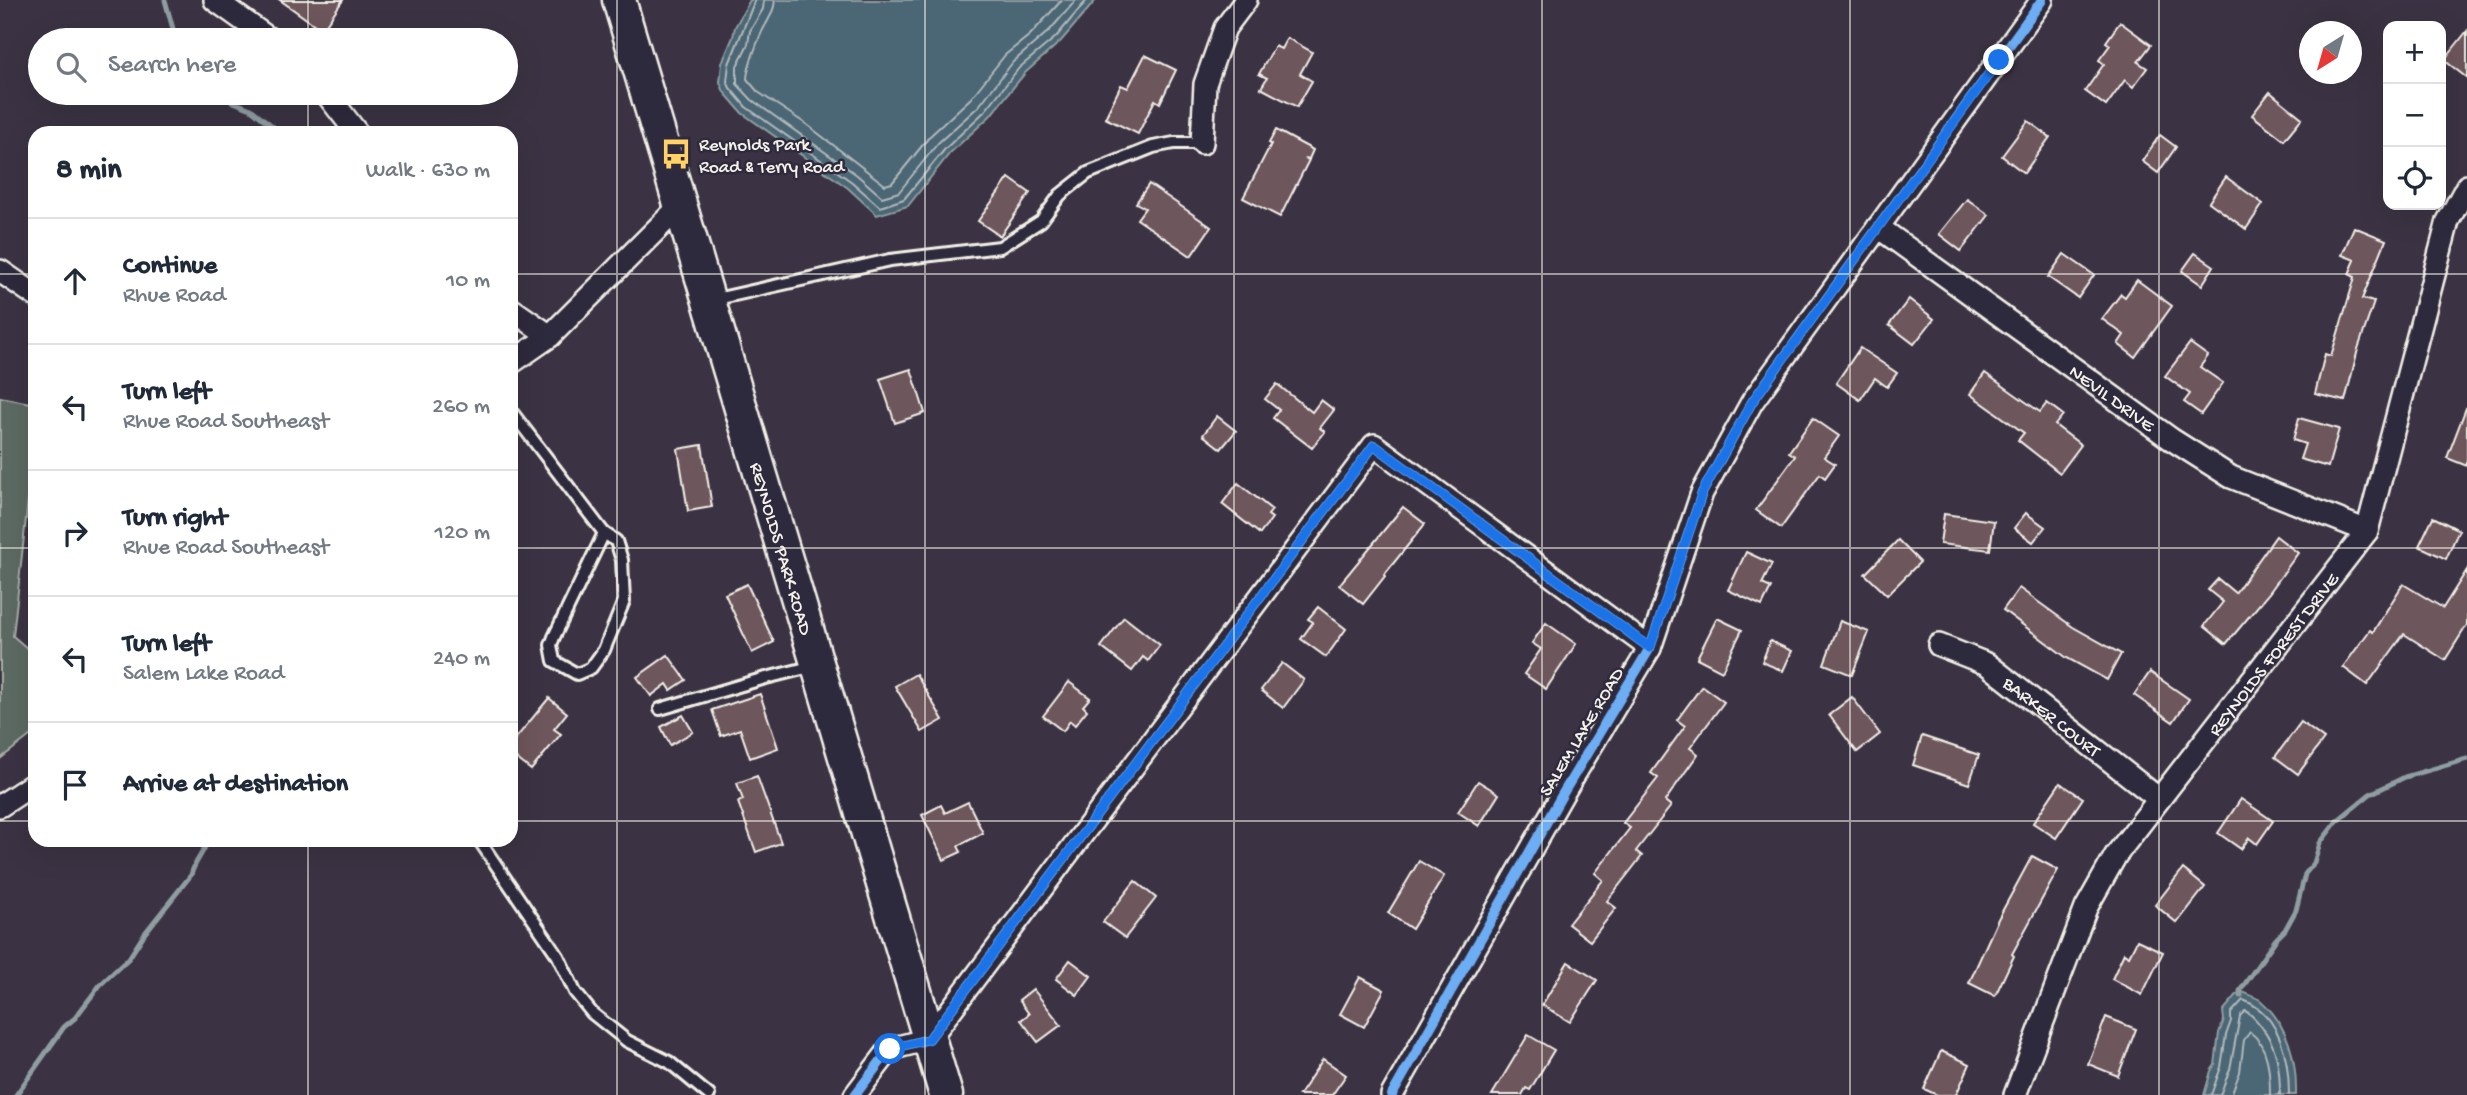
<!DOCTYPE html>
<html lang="en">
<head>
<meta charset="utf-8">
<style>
  :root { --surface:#fff; --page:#f2f2f3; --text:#1f2937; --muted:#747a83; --line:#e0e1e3 }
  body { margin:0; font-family:"Gochi Hand",sans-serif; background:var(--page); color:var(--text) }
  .controls { position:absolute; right:21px; top:21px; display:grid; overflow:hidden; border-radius:14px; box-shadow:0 7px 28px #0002 }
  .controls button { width:63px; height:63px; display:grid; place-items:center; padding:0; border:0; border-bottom:2px solid var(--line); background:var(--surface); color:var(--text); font:35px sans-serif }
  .compass { position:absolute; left:2299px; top:21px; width:63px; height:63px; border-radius:50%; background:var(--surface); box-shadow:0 7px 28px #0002; rotate:217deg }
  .stop { position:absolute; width:21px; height:21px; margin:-16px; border:5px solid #1a73e8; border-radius:50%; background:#fff }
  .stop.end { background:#1a73e8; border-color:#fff; box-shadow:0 2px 7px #0008 }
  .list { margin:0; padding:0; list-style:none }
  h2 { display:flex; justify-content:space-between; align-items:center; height:91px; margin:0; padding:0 28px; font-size:30px }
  h2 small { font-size:23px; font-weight:400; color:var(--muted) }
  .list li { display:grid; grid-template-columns:46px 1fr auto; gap:21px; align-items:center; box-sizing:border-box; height:126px; padding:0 28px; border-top:2px solid var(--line) }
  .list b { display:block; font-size:26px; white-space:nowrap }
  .list p { margin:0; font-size:23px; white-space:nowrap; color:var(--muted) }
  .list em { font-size:23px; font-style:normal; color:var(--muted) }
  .icon { flex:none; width:38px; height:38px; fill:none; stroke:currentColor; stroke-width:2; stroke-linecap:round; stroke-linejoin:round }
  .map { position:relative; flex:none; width:2467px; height:1095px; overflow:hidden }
  .search { position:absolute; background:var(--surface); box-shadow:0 7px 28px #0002; left:28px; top:28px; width:490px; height:77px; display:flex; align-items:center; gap:18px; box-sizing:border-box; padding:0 24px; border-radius:38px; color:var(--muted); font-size:26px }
  .panel { position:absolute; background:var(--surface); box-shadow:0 7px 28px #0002; left:28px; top:126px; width:490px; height:721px; border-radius:21px }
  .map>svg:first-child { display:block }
</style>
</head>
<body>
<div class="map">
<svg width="2467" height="1095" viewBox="0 0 2467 1095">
  <rect width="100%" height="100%" fill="#3b3343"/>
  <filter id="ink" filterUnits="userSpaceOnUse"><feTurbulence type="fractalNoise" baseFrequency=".0143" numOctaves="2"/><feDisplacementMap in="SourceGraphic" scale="14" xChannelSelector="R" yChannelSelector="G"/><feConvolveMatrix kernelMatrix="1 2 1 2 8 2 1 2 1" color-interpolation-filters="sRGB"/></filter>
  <g filter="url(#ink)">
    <!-- green -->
    <path fill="#5b6b63" stroke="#a8aea6" stroke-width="2" d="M0,397L35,404V437L13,636L35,655V732L0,759Z"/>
    <!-- water -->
    <g fill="#4c6674" stroke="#8f9ea2" stroke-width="2">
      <path d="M750,0H1096L1061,41L1025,73L990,116L950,153L908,206L877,215L848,188L742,113L724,92L720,82L722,63L733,37L735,27Z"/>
      <path d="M2240,991C2246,994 2255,996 2260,1000C2288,1024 2297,1060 2296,1095H2204L2211,1071L2215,1065L2219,1033L2224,1020L2223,1011Z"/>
    </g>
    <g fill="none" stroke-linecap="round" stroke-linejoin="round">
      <!-- shore -->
      <g stroke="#b1b9ba" stroke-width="2">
        <path d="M755,0L729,64L727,81L730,88L746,107L852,182L880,207L904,199L945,149L985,111L1019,68L1056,37L1087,0"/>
        <path d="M764,0L763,9L750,31L748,44L737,66V84L752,100L857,175L882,197L899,192L938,143L979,106L1013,62L1050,30L1076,0"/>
        <path d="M775,0C774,11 770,17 765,26C759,36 747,69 747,79L758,92L806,124L885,185L892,183L930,136L971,98L1005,55L1030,35L1062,0"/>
        <path d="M2211,1095L2221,1067L2226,1035L2231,1021V1013L2243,1000C2281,1014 2289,1060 2289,1095"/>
        <path d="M2220,1095L2230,1069L2240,1016L2245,1011C2252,1014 2256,1020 2261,1026C2278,1047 2280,1070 2280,1095"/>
        <path d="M2231,1095L2240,1072L2244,1040L2250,1032C2269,1046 2270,1073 2270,1095"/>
      </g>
      <!-- stream -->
      <g stroke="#8f9ea2" stroke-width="5">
        <path d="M165,0L173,29L179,40"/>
        <path d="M223,93L231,101L251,109L281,133"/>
        <path d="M2241,996L2240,991L2276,939L2285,930L2296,910L2305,874L2314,863L2320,843L2337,821L2370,794L2405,777L2467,759"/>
        <path d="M16,1095L64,1027L75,1018L100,985L129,958L145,933L191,875C194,862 204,853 208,840"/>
      </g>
    </g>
    <!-- building -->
    <g fill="#6d565c" stroke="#f4f1e8" stroke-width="2">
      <path d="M280,0H343L322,30Z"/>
      <path d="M2120,22L2151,45L2138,62L2147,68L2133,87L2125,80L2106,106L2085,91L2104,64L2099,60L2110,45L2106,42Z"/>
      <path d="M2467,31V78L2444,60Z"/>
      <path d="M1287,38L1312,52L1300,74L1312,81L1297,107L1261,88L1267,78L1259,74L1275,46L1281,49Z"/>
      <path d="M1145,55L1176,70L1160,103L1155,100L1138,134L1105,118L1121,85L1128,88Z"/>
      <path d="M2270,92L2302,118L2284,140L2252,115Z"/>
      <path d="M2028,121L2050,137L2024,173L2002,156Z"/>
      <path d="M1276,130L1313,150L1309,159L1305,158L1309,160L1280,217L1243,198L1271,144L1269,143Z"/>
      <path d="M2160,135L2176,147L2158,173L2142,161Z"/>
      <path d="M2226,177L2263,204L2246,229L2209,202Z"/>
      <path d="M1009,178L1030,193L1000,236L978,221Z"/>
      <path d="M1149,184L1211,227L1191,256L1137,219L1145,208L1136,203Z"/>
      <path d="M1967,199L1989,215L1961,251L1939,234Z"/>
      <path d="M2354,227L2386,240L2362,299L2374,302L2358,349L2345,401L2315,394L2325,354L2331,356L2355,277L2349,274L2355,260L2342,255Z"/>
      <path d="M2195,253L2214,266L2202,285L2182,271Z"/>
      <path d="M2064,254L2094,275L2078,298L2048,277Z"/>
      <path d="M2137,280L2172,306L2135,357L2118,344L2124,335L2102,319L2121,294L2125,297Z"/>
      <path d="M1909,299L1934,319L1914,344L1889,325Z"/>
      <path d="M2190,343L2208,356L2200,367L2223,383L2201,414L2184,402L2190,394L2165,376Z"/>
      <path d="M1860,348L1897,373L1887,387L1875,378L1860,400L1836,383Z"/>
      <path d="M911,369L925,413L895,423L880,379Z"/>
      <path d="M1985,373L2040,412L2047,403L2063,415L2055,425L2081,445L2060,473L2018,440L2024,433L1970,394Z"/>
      <path d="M1277,384L1312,412L1321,400L1334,410L1320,428L1325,432L1312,448L1273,418L1279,410L1265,399Z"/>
      <path d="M2466,408L2467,409V466L2447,458Z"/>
      <path d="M1217,416L1236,431L1221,449L1203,435Z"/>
      <path d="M1813,418L1839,436L1824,457L1835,464L1825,478L1820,474L1781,528L1756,510L1795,456L1789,452Z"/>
      <path d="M2299,418L2339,429L2328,467L2300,459L2305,444L2293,440Z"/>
      <path d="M702,445L712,507L688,511L678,449Z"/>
      <path d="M1238,483L1272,510L1268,515L1272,518L1260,534L1222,504Z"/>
      <path d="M1403,507L1425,524L1384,575L1385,576L1363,604L1339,585Z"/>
      <path d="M2026,513L2045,527L2033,542L2014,528Z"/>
      <path d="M1944,514L1994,521L1990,550L1940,544Z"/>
      <path d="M2433,517L2459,530L2446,559L2419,546Z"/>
      <path d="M2276,536L2298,553L2269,593L2226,644L2204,626L2223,602L2208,590L2218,579L2235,593Z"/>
      <path d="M1898,540L1920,562L1887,595L1865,574Z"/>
      <path d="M1746,552L1772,564L1762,584L1771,588L1762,606L1728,590Z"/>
      <path d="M2467,570V625L2445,660L2404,634L2367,685L2343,667L2370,630L2373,632L2403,584L2443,608Z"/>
      <path d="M747,584L774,642L752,653L725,594Z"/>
      <path d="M2019,588L2073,627L2121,654L2107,680L2067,658L2003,610Z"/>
      <path d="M1318,607L1346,629L1326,657L1301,639L1313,622L1308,619Z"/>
      <path d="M1124,617L1160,645L1148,661L1143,657L1132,671L1101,647Z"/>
      <path d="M1717,618L1742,630L1722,671L1697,658Z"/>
      <path d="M1840,621L1869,632L1852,675L1824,664Z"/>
      <path d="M1546,623L1576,644L1546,689L1524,674L1541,649L1532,643Z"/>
      <path d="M1770,641L1792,651L1783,671L1762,662Z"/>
      <path d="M668,655L686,680L671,690L667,684L651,696L637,677Z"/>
      <path d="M1282,663L1304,680L1283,708L1261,690Z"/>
      <path d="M2150,672L2189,699L2173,722L2134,695Z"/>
      <path d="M916,674L943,720L922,732L895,686Z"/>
      <path d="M1069,682L1090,698L1083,706L1087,710L1075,725L1070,721L1063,731L1043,716Z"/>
      <path d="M1702,686L1724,702L1690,748L1698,754L1665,801L1671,806L1636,851L1642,856L1607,901L1616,908L1590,941L1568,924L1603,880L1595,873L1630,828L1623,823L1658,778L1651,773L1685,726L1677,720Z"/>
      <path d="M760,694L778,748L750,758L740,729L721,736L712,710Z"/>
      <path d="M1852,697L1880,734L1857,752L1829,715Z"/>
      <path d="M549,698L567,713L554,729L561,734L531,770L511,754V744Z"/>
      <path d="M683,715L693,732L670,745L661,727Z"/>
      <path d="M2301,722L2324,739L2298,774L2275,757Z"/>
      <path d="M1922,736L1979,755L1969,784L1913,765Z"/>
      <path d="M757,776L781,843L756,852L738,802L743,800L737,783Z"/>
      <path d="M1478,781L1499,794L1479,826L1458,812Z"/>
      <path d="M2060,783L2083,798L2056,838L2033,823Z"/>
      <path d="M2241,799L2273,821L2257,844L2249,838L2241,849L2218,833Z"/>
      <path d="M968,802L983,833L958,846L961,852L944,860L922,815L941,805L945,813Z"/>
      <path d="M2032,856L2058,870L2012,954L2014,956L1995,996L1969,983L1998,919Z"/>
      <path d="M1419,861L1444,876L1412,929L1388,913Z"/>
      <path d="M2183,869L2205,887L2177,923L2155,905Z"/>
      <path d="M1135,881L1156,898L1125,938L1103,922Z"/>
      <path d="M2137,940L2163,952L2142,995L2112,979L2124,953L2129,956Z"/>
      <path d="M1070,960L1091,976L1077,995L1056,979Z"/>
      <path d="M1568,962L1597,980L1570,1022L1542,1005Z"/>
      <path d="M1360,977L1384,990L1364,1027L1340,1014Z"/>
      <path d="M1033,989L1061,1025L1038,1042L1021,1020L1029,1014L1019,1000Z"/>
      <path d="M2106,1017L2136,1029L2118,1076L2088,1064Z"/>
      <path d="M1528,1035L1554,1050L1530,1090L1526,1088L1522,1095H1492Z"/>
      <path d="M1941,1051L1970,1064L1956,1095H1937L1924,1089Z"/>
      <path d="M1323,1059L1346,1075L1332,1095H1299Z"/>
    </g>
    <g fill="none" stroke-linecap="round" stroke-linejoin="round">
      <!-- lane casing -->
      <g stroke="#f4f1e8" stroke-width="16">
        <g id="lane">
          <path d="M712,300L890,260L1000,247L1041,221L1060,195L1088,173L1153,147L1174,143H1202"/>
          <path d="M511,411L604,533"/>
          <path d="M604,533L616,541L622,560L624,601L604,650L591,668L577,674L554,661L551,645L554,637Z"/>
          <path d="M660,709L762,679L814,666"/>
          <path d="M479,840L558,956L575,992L592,1013L627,1041L669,1062L709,1095"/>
        </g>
      </g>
      <!-- street casing -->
      <g stroke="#f4f1e8" stroke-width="26">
        <g id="street">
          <path d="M215,0L271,40"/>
          <path d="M326,93L357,133"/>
          <path d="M1202,143L1205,84L1225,28L1246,0"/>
          <path id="s1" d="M1878,227L2171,439L2231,477L2367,531"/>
          <path d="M0,271L35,295"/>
          <path d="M511,309L550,336"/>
          <path d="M511,363L550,336L680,206"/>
          <path id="s2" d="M1939,645L1987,664L2159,799"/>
          <path d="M0,806L35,783"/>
          <path d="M855,1095L890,1049L929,1039L1374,445L1650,648"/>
          <path d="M1392,1095L1562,795L1650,648L1702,493L1752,402L2042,0"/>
          <path id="s3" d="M2015,1095L2086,908L2116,855L2367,531L2448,221L2467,186"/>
        </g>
      </g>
      <!-- secondary casing -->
      <g stroke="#f4f1e8" stroke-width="37">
        <g id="secondary">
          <path id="s4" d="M619,0L946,1095"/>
        </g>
      </g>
      <!-- lane -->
      <use href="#lane" stroke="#2f2a3d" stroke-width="10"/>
      <!-- street -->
      <use href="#street" stroke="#2f2a3d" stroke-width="21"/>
      <!-- secondary -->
      <use href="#secondary" stroke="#2f2a3d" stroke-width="32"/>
      <!-- cycleway casing -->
      <g stroke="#2f2a3d" stroke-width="15">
        <g id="cycleway">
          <path d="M855,1095L890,1049L929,1039L1374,445L1650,648"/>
          <path d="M1392,1095L1562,795L1650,648L1702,493L1752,402L2042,0"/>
        </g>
      </g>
      <!-- cycleway -->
      <use href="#cycleway" stroke="#6dadf4" stroke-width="10"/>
    </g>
  </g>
  <g fill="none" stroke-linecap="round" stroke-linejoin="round" filter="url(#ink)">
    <!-- route -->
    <path stroke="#1a73e8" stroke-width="9" d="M890,1049L929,1039L1374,445L1650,648L1702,493L1752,402L1999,60"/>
  </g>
  <!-- grid -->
  <path fill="none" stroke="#f4f1e8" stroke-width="2" stroke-opacity="0.55" d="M308,0V40M617,0V1095M925,0V1095M1234,0V1095M1542,0V1095M1850,0V1095M2159,0V1095M308,93V133M0,274H35M511,274H2467M0,548H35M511,548H2467M0,821H35M511,821H2467M308,840V1095"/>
  <!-- icons -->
  <defs>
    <g id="bus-bare" transform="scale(2.415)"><path d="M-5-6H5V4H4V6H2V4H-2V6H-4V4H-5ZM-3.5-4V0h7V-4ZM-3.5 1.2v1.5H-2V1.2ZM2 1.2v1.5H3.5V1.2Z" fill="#ffd166" stroke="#2f2a3d" stroke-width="2.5" paint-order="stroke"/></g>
  </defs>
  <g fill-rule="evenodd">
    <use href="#bus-bare" x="676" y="154"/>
  </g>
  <g text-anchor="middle" stroke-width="5" stroke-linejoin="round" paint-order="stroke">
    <!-- poi labels -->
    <g font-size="19" fill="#f4f1e8" stroke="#2f2a3d" text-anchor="start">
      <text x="699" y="150">Reynolds Park<tspan x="699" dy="22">Road &amp; Terry Road</tspan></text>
    </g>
    <!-- street labels -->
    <g font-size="19" fill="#f4f1e8" stroke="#2f2a3d">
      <text dy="7" stroke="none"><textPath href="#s1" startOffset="290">NEVIL DRIVE</textPath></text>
      <text dy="7" stroke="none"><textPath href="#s4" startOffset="572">REYNOLDS PARK ROAD</textPath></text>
      <text dy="7" stroke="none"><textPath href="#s3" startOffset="516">REYNOLDS FOREST DRIVE</textPath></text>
      <text dy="7" stroke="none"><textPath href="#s2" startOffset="135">BARKER COURT</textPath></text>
      <text transform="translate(1580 731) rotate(-59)" y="7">SALEM LAKE ROAD</text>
    </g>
  </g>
</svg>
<div class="controls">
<button>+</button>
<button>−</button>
<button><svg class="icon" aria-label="locate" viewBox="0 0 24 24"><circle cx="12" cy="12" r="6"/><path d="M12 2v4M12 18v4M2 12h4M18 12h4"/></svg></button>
</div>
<svg class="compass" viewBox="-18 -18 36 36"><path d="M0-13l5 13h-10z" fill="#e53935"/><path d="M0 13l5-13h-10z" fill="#747a83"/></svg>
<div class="stop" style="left:890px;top:1049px"></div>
<div class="stop end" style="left:1999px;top:60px"></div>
<div class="search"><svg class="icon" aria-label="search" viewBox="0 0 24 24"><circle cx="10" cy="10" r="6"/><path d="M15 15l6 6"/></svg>Search here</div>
<section class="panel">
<h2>8 min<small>Walk · 630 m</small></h2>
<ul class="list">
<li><svg class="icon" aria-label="ahead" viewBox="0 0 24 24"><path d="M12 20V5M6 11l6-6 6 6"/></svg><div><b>Continue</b><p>Rhue Road</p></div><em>10 m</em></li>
<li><svg class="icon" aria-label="left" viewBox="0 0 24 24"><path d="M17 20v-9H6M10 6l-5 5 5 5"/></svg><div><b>Turn left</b><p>Rhue Road Southeast</p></div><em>260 m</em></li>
<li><svg class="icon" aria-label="right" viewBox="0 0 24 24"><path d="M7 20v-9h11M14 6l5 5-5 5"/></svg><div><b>Turn right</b><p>Rhue Road Southeast</p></div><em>120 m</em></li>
<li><svg class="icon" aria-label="left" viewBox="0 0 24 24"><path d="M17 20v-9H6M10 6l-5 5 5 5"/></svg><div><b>Turn left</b><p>Salem Lake Road</p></div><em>240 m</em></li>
<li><svg class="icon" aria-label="arrive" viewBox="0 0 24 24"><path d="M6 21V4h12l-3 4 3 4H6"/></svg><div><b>Arrive at destination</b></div></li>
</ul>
</section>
</div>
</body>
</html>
